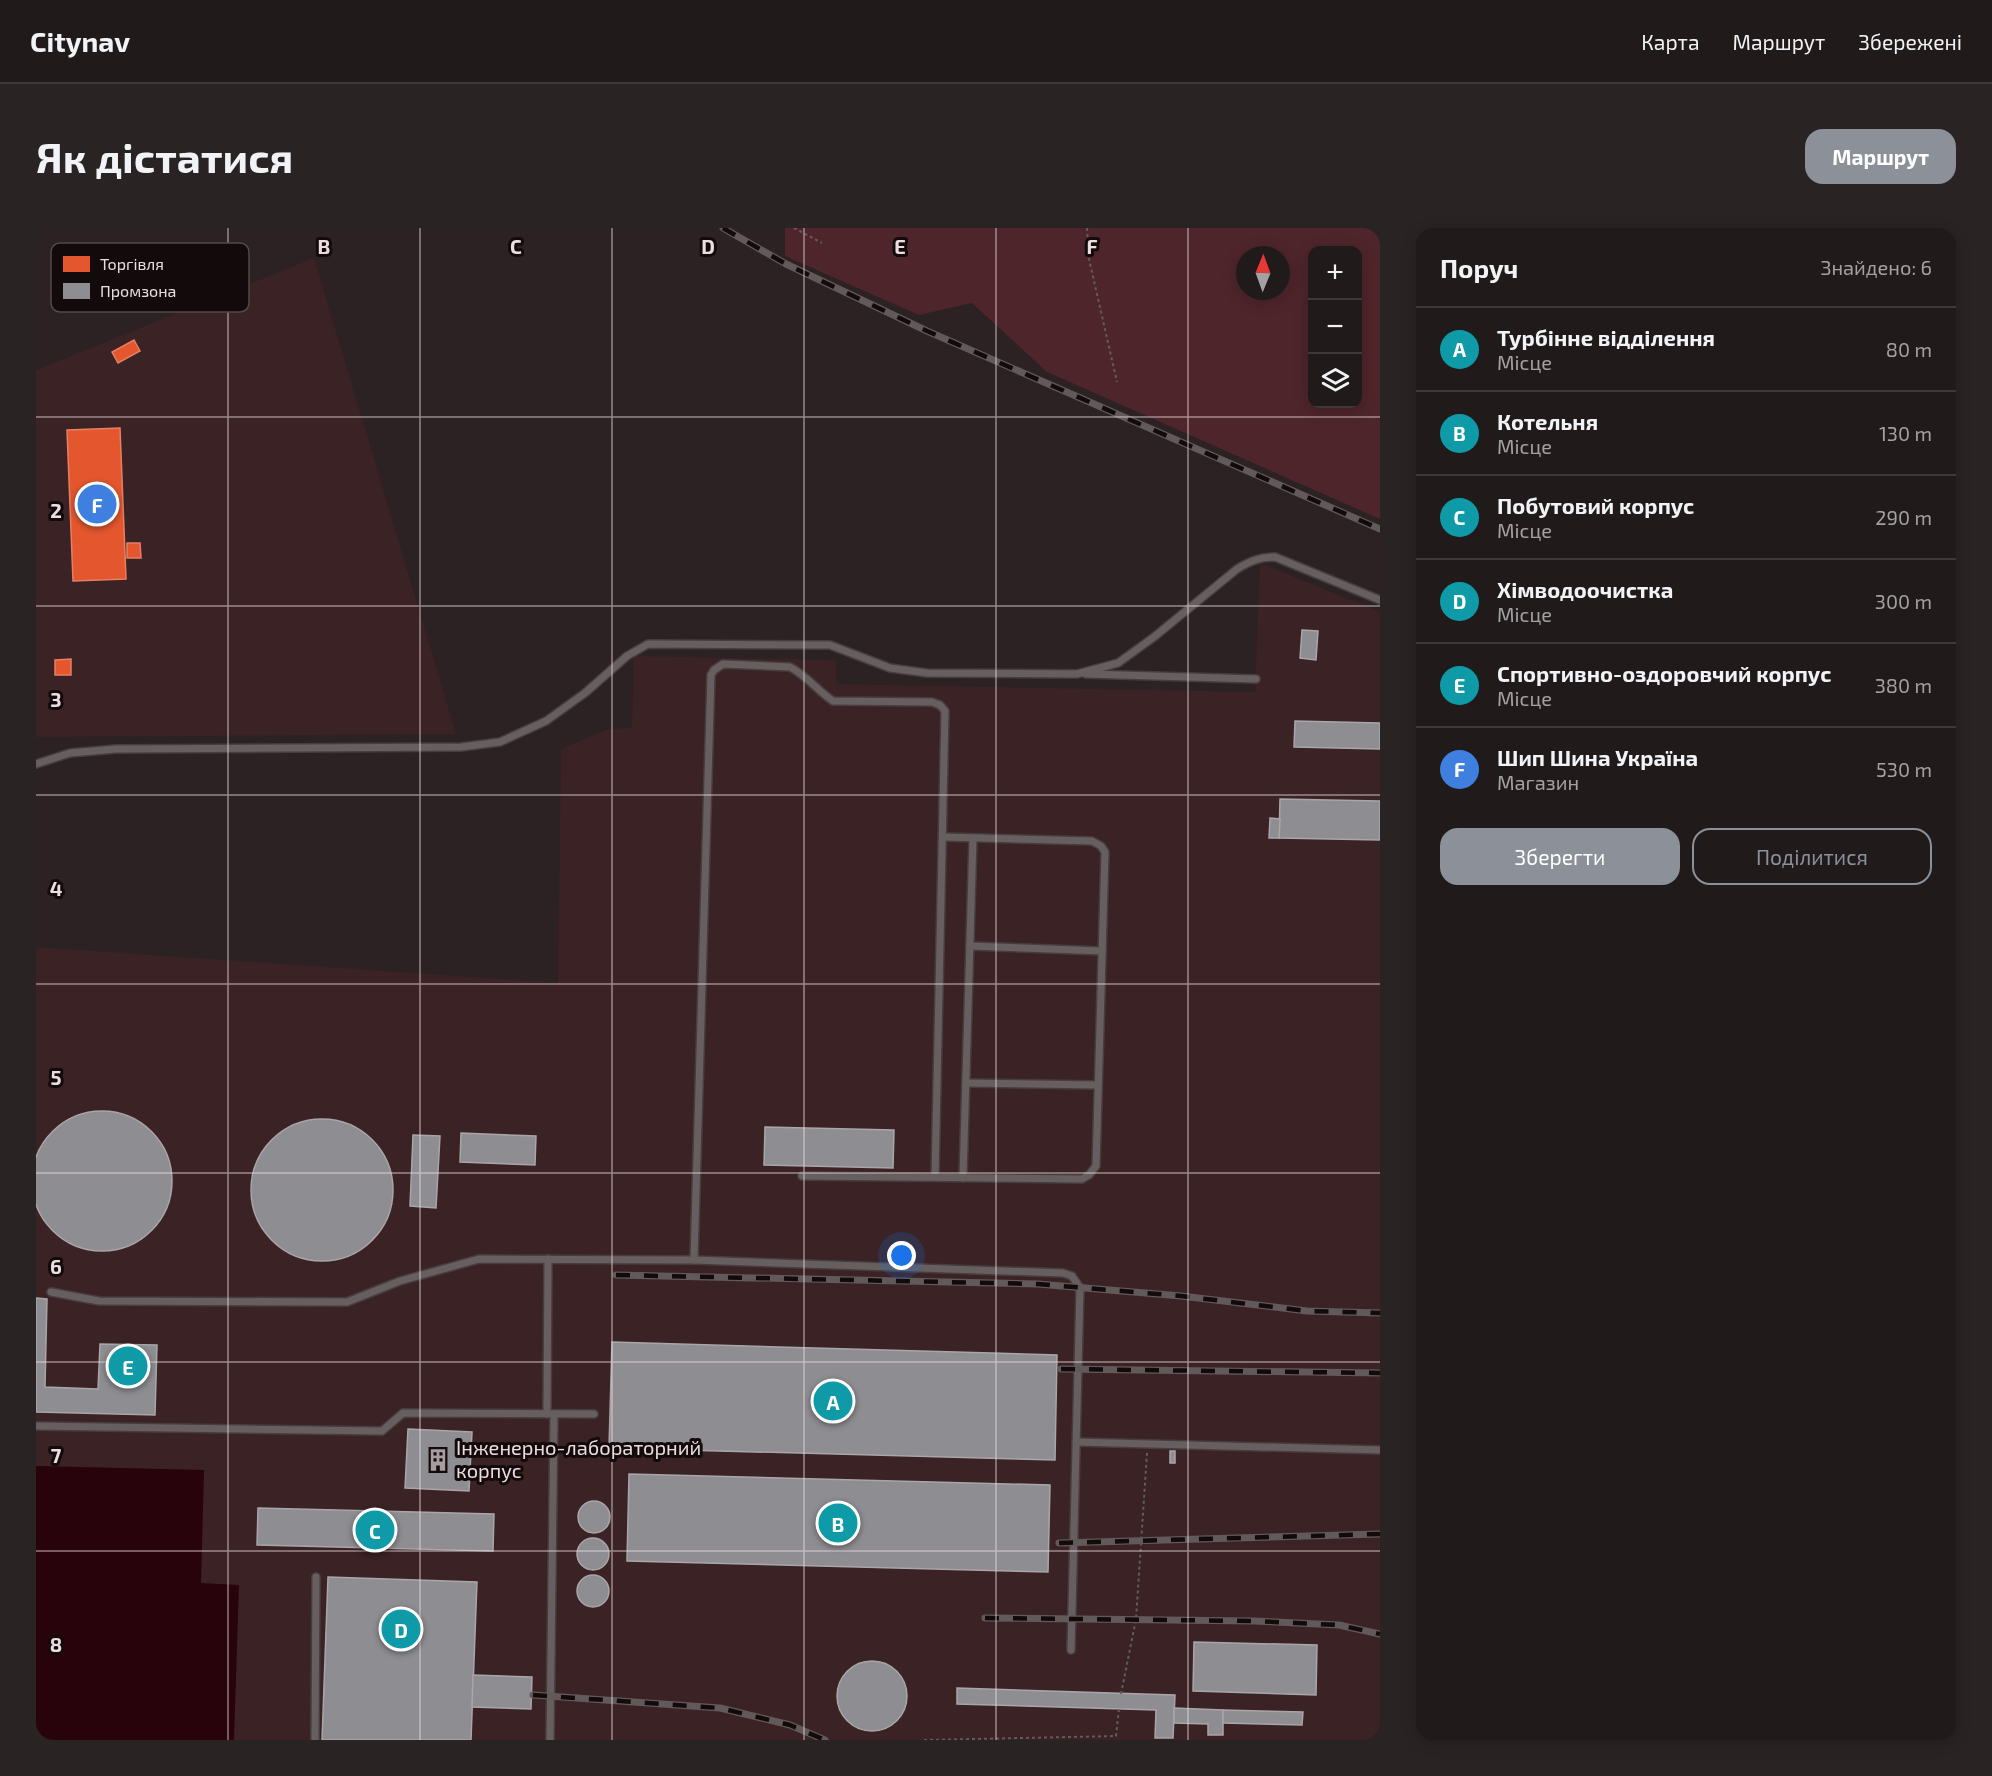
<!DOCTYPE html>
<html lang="uk">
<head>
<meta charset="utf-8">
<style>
  :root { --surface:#211a1b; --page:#292324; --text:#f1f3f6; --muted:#a2a1a3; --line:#3e383a; --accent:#8c9099 }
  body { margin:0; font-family:"Exo 2",sans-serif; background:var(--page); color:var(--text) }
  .controls { position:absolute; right:18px; top:18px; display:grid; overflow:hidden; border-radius:12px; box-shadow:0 3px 15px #0003 }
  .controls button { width:54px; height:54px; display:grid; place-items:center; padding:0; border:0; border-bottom:2px solid var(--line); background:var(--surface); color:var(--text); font:30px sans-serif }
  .compass { position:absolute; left:1200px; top:18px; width:54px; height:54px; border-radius:50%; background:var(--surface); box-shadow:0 3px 15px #0003; rotate:1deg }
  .you { position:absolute; left:866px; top:1028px; width:21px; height:21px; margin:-15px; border:4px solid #fff; border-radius:50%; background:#1a73e8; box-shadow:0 0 0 9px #1a73e833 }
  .badge { display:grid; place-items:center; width:39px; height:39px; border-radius:50%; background:var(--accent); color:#fff; font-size:20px; font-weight:700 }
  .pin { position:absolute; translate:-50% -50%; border:3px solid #fff; box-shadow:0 2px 6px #0006 }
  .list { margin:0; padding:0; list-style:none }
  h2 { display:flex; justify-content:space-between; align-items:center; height:78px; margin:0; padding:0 24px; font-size:26px }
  h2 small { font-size:20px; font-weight:400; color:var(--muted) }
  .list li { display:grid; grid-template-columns:39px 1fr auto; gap:18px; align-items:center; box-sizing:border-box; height:84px; padding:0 24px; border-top:2px solid var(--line) }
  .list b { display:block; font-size:22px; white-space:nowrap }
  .list p { margin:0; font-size:20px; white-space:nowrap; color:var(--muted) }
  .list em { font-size:20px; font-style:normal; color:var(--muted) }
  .actions { display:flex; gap:12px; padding:18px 24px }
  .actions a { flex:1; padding:14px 0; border:2px solid var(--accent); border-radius:18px; text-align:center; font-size:21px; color:var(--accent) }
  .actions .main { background:var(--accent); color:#fff }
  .icon { flex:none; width:33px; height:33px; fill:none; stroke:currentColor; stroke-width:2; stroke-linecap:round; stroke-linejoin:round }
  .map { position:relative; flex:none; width:1344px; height:1512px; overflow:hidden; border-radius:18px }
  header { display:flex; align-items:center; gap:36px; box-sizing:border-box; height:84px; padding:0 30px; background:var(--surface); border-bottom:2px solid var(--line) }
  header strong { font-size:28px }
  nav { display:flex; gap:33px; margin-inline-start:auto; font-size:21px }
  .intro { display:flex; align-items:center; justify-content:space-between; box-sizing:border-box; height:144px; padding:0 36px }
  h1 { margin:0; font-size:42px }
  .button { padding:15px 27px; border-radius:18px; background:var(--accent); color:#fff; font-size:21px; font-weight:700 }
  main { display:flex; gap:36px; padding:0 36px }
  aside { flex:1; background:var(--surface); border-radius:18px; box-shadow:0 3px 15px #0003 }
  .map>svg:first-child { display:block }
</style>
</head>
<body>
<header>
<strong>Citynav</strong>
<nav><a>Карта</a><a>Маршрут</a><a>Збережені</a></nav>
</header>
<div class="intro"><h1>Як дістатися</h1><a class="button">Маршрут</a></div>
<main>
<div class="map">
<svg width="1344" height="1512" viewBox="0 0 1344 1512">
  <rect width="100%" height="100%" fill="#2c2224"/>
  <!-- built -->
  <g fill="#3a2225">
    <path d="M278,30L420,506L0,509V142Z"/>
    <path d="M1224,335L1344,384V1512H0V719L522,755L525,521L572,501L596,500L598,428L800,432V456L1219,464Z"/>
  </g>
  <!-- green -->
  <path fill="#4e252b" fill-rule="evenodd" d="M749,0H1344V291L1011,144L936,75L883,87L749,28ZM1276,22H1322V176H1276ZM1209,27H1245V63H1209Z"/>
  <!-- water -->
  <path fill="#29030b" d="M0,1238L168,1242L165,1355L203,1357L198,1512H0Z"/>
  <!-- shops -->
  <g fill="#e4572e" stroke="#e68063" stroke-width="1.5">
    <path d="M98,112L104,123L82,135L76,124Z"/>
    <path d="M84,200L90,351L37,353L31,202Z"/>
    <path d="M91,315H104L105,330H91Z"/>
    <path d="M35,431V447H19V432Z"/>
  </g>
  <!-- industry -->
  <g fill="#8d8d92" stroke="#aaa5a9" stroke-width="1.5">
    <path d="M1266,402L1282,403L1280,432L1264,430Z"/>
    <path d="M1259,493L1344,495V521L1258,519Z"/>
    <path d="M1244,571L1344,573V612L1243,610Z"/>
    <path d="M1234,590L1244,591L1243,610H1233Z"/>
    <circle cx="66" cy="953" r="70"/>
    <circle cx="286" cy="962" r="71"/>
    <path d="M729,899L858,902L857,940L728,937Z"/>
    <path d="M425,905L500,908L499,937L424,934Z"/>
    <path d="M377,907L404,908L400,980L374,978Z"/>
    <path d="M0,1070L11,1071L9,1159L62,1161L64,1116L121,1117L119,1187L0,1184Z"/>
    <path d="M576,1114L1021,1127L1019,1232L573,1220Z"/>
    <path d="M372,1201L436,1204L433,1263L369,1260Z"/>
    <rect x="1134" y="1223" width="5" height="12"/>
    <path d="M593,1246L1014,1257L1012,1344L591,1333Z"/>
    <circle cx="558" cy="1289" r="16"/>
    <path d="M222,1280L458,1286L457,1323L221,1317Z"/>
    <circle cx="557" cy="1326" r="16"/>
    <circle cx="557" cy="1363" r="16"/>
    <path d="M292,1349L441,1354L435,1512H286Z"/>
    <path d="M1158,1414L1281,1417L1280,1467L1157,1463Z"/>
    <circle cx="836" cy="1468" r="35"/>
    <path d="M437,1447L496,1449L495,1481L436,1479Z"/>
    <path d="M921,1460L1139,1467L1137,1510H1119L1120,1482L921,1476Z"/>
    <path d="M1138,1480L1187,1482V1507H1172V1496L1138,1495Z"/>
    <path d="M1187,1482L1267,1484L1266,1497L1187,1495Z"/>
  </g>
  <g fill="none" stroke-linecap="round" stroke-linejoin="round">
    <!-- lane casing -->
    <g stroke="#463d3f" stroke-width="10">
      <g id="lane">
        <path d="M1050,446L1220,451"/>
        <path d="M0,536L34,525L80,521L425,519L464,514L510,493L549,465L591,428L612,416L794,417L854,440L891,445L1041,446L1082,435L1118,409L1201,341C1214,333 1224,329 1239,329L1344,372"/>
        <path d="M934,718L1066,723"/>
        <path d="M930,855L1062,857"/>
        <path d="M766,948L1046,951L1053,947L1060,938L1069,624L1065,618L1056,613L907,609"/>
        <path d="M927,950L937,610"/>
        <path d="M658,1032L675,447L678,442L687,436L754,439C771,448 782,463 797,473L896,474L904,477L909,483L899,949"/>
        <path d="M15,1064L63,1073L311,1074L364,1053L443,1031L658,1032L1027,1045L1036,1048L1044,1060L1035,1422"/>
        <path d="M511,1186L512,1031"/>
        <path d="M0,1198L346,1203L367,1185L558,1186"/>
        <path d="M1040,1214L1344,1222"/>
        <path d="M279,1512L280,1349"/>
        <path d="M514,1512L518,1186"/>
      </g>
    </g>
    <!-- path -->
    <g stroke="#635b5c" stroke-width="2" stroke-dasharray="3 3" stroke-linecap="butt">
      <path d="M758,0L786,15"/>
      <path d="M1051,0L1053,31L1081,154"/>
      <path d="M1085,1466L1100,1391L1111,1225"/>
      <path d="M888,1512L1080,1508L1083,1481"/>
    </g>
    <!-- lane -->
    <use href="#lane" stroke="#675e5f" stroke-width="7"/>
    <!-- rail casing -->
    <g stroke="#62595a" stroke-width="7">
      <g id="rail">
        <path d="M687,0L750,36L891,103L1344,301"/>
        <path d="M580,1047L1002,1056L1145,1068L1271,1083L1344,1085"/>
        <path d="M1025,1141L1344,1145"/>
        <path d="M1023,1315L1344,1306"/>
        <path d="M949,1390L1218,1393L1303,1397L1344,1406"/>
        <path d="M497,1467L684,1480L754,1497L789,1512"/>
      </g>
    </g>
    <!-- rail -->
    <use href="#rail" stroke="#120a0b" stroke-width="4.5" stroke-dasharray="14" stroke-linecap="butt"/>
  </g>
  <!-- grid -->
  <path fill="none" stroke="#ecdee0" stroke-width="1.5" stroke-opacity="0.55" d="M192,0V1512M384,0V1512M576,0V1512M768,0V1512M960,0V1512M1152,0V1512M0,189H1344M0,378H1344M0,567H1344M0,756H1344M0,945H1344M0,1134H1344M0,1323H1344"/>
  <!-- icons -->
  <defs>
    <g id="building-bare" transform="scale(1.8)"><path d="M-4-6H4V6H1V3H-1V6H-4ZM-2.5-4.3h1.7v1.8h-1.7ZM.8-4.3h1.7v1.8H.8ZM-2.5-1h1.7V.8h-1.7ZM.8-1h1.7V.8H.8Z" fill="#a99c9e" stroke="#120a0b" stroke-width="2.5" paint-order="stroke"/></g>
  </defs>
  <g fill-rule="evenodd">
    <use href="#building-bare" x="402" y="1232"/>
  </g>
  <g text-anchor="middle" stroke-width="6" stroke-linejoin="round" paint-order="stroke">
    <!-- poi labels -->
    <g font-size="20" fill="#ecdee0" stroke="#120a0b" text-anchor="start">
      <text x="420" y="1227">Інженерно-лабораторний<tspan x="420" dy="23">корпус</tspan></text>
    </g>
  </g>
  <!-- legend -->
  <rect x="15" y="15" width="198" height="69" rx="9" fill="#120a0b" stroke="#534a4b" stroke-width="1.5"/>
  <rect x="27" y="28" width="27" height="16" fill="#e4572e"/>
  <rect x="27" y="55" width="27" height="16" fill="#8d8d92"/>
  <g font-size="16" fill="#ecdee0">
    <text x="64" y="42">Торгівля</text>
    <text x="64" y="69">Промзона</text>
  </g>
  <g font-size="20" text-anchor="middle" font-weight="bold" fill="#ecdee0" stroke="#120a0b" stroke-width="6" stroke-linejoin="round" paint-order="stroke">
    <text x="288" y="26">B</text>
    <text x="480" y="26">C</text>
    <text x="672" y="26">D</text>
    <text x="864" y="26">E</text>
    <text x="1056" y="26">F</text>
    <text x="20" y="290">2</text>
    <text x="20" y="479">3</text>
    <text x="20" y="668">4</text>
    <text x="20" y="857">5</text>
    <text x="20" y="1046">6</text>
    <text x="20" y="1235">7</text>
    <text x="20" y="1424">8</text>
  </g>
</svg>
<div class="controls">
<button>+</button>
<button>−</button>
<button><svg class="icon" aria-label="layers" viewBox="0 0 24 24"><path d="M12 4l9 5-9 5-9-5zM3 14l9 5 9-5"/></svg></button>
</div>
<svg class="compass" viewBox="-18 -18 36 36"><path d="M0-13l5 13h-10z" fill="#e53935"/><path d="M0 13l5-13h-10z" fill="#a2a1a3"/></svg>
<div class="you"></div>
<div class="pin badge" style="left:797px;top:1173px;background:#0f9aa8">A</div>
<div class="pin badge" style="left:802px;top:1295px;background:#0f9aa8">B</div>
<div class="pin badge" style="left:339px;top:1302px;background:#0f9aa8">C</div>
<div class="pin badge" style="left:365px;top:1401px;background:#0f9aa8">D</div>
<div class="pin badge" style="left:92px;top:1138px;background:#0f9aa8">E</div>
<div class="pin badge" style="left:61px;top:276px;background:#3f7fe0">F</div>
</div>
<aside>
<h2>Поруч<small>Знайдено: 6</small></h2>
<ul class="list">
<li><span class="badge" style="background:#0f9aa8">A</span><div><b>Турбінне відділення</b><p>Місце</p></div><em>80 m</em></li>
<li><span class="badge" style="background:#0f9aa8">B</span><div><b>Котельня</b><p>Місце</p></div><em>130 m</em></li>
<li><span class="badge" style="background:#0f9aa8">C</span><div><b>Побутовий корпус</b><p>Місце</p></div><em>290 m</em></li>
<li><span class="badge" style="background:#0f9aa8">D</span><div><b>Хімводоочистка</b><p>Місце</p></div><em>300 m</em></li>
<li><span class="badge" style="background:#0f9aa8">E</span><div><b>Спортивно-оздоровчий корпус</b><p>Місце</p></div><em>380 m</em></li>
<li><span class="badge" style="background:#3f7fe0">F</span><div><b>Шип Шина Україна</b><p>Магазин</p></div><em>530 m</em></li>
</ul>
<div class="actions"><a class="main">Зберегти</a><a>Поділитися</a></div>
</aside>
</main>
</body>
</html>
